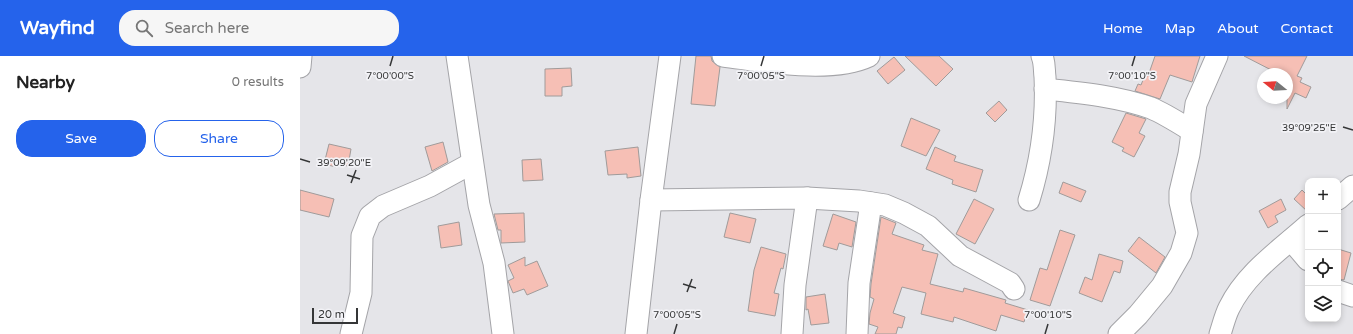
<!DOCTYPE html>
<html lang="en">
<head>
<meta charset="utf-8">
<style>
  :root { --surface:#fff; --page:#f6f6f6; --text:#222; --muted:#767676; --line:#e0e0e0; --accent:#2563eb }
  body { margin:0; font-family:"Varela Round",sans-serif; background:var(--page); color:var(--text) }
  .controls { position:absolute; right:12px; bottom:12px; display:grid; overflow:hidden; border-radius:8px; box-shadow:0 2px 6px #0003 }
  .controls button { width:36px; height:36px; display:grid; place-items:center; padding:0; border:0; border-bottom:1px solid var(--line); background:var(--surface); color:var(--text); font:20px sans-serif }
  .compass { position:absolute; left:957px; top:12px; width:36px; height:36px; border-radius:50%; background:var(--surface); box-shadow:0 2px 6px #0003; rotate:288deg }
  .scale { position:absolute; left:12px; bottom:10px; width:46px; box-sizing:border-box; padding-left:4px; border:2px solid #353637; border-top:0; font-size:11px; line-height:14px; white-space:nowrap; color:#353637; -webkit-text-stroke:3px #f2f2f6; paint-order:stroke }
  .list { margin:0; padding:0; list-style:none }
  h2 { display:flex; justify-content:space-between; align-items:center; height:52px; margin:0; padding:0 16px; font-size:17px }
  h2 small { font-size:13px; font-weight:400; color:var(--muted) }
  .actions { display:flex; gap:8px; padding:12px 16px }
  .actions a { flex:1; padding:9px 0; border:1px solid var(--accent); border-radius:16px; text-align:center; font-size:14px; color:var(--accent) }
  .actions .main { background:var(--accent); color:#fff }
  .icon { flex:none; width:22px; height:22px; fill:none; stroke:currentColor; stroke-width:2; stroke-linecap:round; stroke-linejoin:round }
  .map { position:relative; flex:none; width:1053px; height:278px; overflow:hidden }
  header { display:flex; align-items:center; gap:24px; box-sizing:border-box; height:56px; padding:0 20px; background:var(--accent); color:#fff }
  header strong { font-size:19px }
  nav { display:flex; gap:22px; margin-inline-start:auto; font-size:14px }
  .search { width:280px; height:36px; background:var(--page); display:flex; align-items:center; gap:10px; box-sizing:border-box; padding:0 14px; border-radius:16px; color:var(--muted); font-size:15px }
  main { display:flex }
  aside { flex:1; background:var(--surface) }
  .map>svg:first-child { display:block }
</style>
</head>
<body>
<header>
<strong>Wayfind</strong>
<div class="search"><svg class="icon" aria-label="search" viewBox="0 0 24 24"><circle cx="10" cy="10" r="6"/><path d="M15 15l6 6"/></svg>Search here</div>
<nav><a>Home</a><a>Map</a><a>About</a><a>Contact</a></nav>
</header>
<main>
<aside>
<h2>Nearby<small>0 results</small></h2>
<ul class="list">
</ul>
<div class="actions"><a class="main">Save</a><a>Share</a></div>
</aside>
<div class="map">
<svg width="1053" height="278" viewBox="0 0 1053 278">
  <rect width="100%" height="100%" fill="#e5e5e9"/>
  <!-- building -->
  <g fill="#f6bfb5" stroke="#a09b9a">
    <path d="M396,0H411L412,5L420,11L415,50L391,48Z"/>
    <path d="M605,0H639L653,13L636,30Z"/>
    <path d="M855,0H900L892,26L870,19L860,43L835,35L838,28L841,29L845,19L848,20Z"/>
    <path d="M944,0H1007L997,20L1002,22L1000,26L1011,31L1006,42L995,37L987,53V18H979Z"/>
    <path d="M594,1L605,14L588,28L577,15Z"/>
    <path d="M271,12L272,30L262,31V40H245V13Z"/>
    <path d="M699,45L707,54L695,66L686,57Z"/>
    <path d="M826,57L846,63L839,77L845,80L834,101L822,95L824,92L812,86Z"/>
    <path d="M611,62L640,74L626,100L601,90Z"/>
    <path d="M143,86L148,106L132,115L125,91Z"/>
    <path d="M29,88L51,93L48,110L37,108L36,111L24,108Z"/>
    <path d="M338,91L341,120L327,122V118L308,119L305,95Z"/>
    <path d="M635,91L656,100L654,105L683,114L676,136L652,128L653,124L626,113Z"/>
    <path d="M241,103L243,124L223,125L222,104Z"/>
    <path d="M763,126L786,135L781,146L759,137Z"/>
    <path d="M0,134L34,143L29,161L0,154Z"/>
    <path d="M1002,134L1008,140V156L994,143Z"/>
    <path d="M674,143L694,153L675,188L656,178Z"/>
    <path d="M981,143L986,154L975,160L978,166L968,172L959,155Z"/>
    <path d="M224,157L225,186L201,187V174H198L194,158Z"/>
    <path d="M430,157L456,163L450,187L424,181Z"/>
    <path d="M533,158L556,166L552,191L539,187L537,194L523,190Z"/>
    <path d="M581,161L596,167L592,178L624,189L622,194L638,198L630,228L663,236L664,232L706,244L705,247L728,254L724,266L701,259L696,275L654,261L653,266L621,258L626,237L602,231L593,257L605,261L602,272L598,271L596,278H575L578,271L569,268L570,257L574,243L570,241L571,228Z"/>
    <path d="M159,166L162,189L141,192L138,170Z"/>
    <path d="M760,174L775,179L750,250L730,244L740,212L747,214Z"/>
    <path d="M839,181L865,201L856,217L828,195Z"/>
    <path d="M461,191L486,198L483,213L481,212L474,237L479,238L475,260L448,255L454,214Z"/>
    <path d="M1038,193L1051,197L1044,224L1038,223Z"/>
    <path d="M799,198L823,205L820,217L814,215L802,246L779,237L785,221L792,224Z"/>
    <path d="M225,201V210L237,205L248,230L227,239L224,233L213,237L208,225L214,222L208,209Z"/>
    <path d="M525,238L529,267L511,269L508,253L506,254V241Z"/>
  </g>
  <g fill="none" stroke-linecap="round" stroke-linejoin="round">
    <!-- minor casing -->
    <g stroke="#a4a4a8" stroke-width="23">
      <g id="minor">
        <path d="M157,0L179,149L194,207L203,278"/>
        <path d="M423,0C464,5 531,18 569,0"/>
        <path d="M0,11L1,0"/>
        <path d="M745,33C781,37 817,40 851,52C865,58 879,67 892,75"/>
        <path d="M1038,143L1053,130"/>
        <path d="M351,144L507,142L559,145L585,149L604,157L628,170L660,200L710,227L714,233"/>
        <path d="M729,144C741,105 747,63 745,21C744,14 745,7 742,0"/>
        <path d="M991,184L1008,204"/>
        <path d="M1038,235L1053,240"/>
        <path d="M51,278L61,237L62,180L70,160L83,150L130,130L172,107"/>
        <path d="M336,278L351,144L370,0"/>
        <path d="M492,278L495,229L507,142"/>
        <path d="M557,278L559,227L571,147"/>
        <path d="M819,278L838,259L862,230L881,197L887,177L880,146V136L889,98L896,48L917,0"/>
        <path d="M920,278C923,269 925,260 929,252C946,217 980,194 1008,169"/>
      </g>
    </g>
    <!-- minor -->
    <use href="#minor" stroke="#fff" stroke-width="21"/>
  </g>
  <!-- ticks -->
  <path fill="none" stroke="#353637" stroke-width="1.5" d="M90,10L93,0M461,10L464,0M832,10L835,0M1043,71L1053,74M0,103L10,106M47,119L60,123M51,127L56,114M383,228L396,232M387,236L392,223M374,278L377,268M745,278L748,268"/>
  <g font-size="10" text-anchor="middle" fill="#353637" stroke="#f2f2f6" stroke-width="3.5" stroke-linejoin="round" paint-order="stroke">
    <text x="90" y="23">7°00'00"S</text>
    <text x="461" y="23">7°00'05"S</text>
    <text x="832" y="23">7°00'10"S</text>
    <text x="1009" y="75">39°09'25"E</text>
    <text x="44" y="110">39°09'20"E</text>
    <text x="377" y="262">7°00'05"S</text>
    <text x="748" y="262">7°00'10"S</text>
  </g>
</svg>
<div class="controls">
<button>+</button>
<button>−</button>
<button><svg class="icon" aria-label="locate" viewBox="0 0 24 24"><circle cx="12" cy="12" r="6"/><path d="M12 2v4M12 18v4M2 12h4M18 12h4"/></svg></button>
<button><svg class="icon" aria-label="layers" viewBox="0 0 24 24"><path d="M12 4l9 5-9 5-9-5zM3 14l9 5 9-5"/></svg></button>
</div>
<svg class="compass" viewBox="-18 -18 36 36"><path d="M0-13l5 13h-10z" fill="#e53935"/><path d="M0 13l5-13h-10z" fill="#767676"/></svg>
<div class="scale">20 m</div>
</div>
</main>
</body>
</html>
